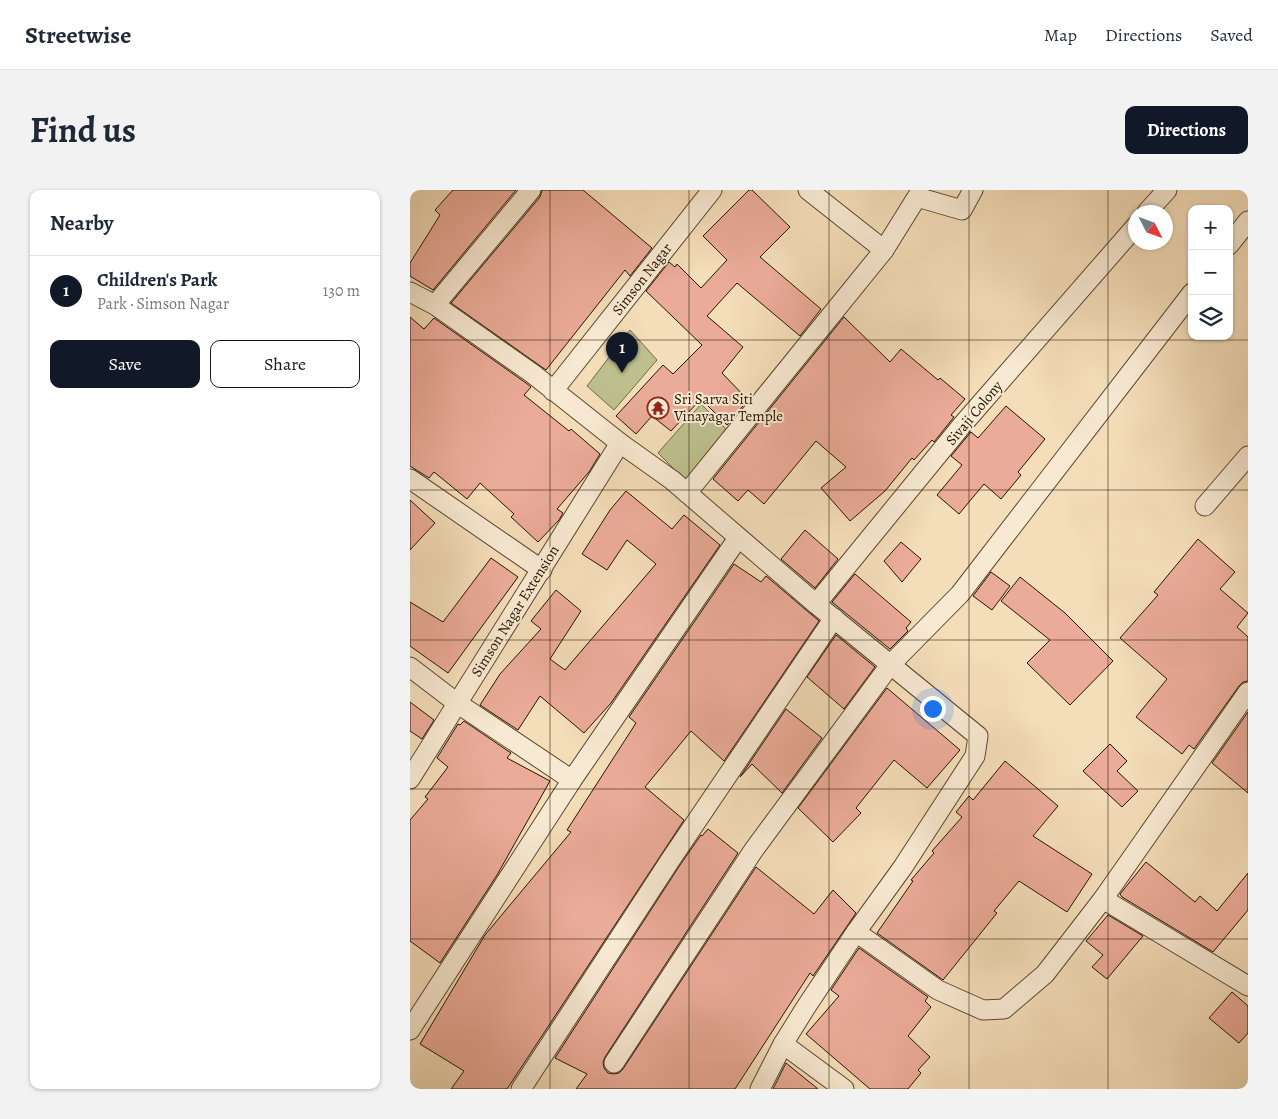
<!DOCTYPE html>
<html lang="en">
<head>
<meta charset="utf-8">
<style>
  :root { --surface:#fff; --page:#f2f2f3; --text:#1f2937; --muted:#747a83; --line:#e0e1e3; --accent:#111827 }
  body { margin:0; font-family:Alegreya,serif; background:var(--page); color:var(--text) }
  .controls { position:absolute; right:15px; top:15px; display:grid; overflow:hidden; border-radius:10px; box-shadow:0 1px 4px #0004 }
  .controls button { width:45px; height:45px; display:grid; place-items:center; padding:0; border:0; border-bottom:1px solid var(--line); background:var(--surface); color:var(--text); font:25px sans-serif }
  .compass { position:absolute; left:718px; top:15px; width:45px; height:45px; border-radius:50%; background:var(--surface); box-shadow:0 1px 4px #0004; rotate:132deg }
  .you { position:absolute; left:522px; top:518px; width:18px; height:18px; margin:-12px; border:4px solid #fff; border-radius:50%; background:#1a73e8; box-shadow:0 0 0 8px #1a73e833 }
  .badge { display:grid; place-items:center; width:32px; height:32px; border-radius:50%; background:var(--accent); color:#fff; font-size:16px; font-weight:700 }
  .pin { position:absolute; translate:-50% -41px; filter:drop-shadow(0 1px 2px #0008) }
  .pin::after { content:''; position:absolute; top:26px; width:18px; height:15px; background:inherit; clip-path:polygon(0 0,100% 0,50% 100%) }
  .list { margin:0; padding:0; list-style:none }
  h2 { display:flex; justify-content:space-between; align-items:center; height:65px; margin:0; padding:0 20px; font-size:21px }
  h2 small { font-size:16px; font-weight:400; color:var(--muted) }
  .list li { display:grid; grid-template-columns:32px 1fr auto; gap:15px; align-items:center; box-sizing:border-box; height:70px; padding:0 20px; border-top:1px solid var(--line) }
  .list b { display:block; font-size:19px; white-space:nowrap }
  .list p { margin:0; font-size:16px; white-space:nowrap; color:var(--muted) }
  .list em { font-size:16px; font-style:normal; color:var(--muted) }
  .actions { display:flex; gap:10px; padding:15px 20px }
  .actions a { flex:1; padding:11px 0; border:1px solid var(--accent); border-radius:10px; text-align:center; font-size:18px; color:var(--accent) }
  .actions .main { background:var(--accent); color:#fff }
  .icon { flex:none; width:28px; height:28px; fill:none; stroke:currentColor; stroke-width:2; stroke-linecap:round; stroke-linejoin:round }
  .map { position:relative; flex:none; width:838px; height:899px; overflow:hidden; border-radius:10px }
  header { display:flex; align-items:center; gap:30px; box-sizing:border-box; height:70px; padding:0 25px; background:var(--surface); border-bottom:1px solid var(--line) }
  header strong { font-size:24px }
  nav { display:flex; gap:28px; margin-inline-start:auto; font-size:18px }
  .intro { display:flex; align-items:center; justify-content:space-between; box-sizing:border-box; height:120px; padding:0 30px }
  h1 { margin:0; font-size:35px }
  .button { padding:12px 22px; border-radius:10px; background:var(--accent); color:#fff; font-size:18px; font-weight:700 }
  main { display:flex; gap:30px; padding:0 30px }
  aside { flex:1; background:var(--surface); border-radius:10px; box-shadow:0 1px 4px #0004 }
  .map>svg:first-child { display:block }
</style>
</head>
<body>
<header>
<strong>Streetwise</strong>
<nav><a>Map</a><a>Directions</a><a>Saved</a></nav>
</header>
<div class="intro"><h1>Find us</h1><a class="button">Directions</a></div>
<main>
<aside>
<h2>Nearby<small></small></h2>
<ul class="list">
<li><span class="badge">1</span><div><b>Children's Park</b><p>Park · Simson Nagar</p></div><em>130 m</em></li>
</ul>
<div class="actions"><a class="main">Save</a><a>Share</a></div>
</aside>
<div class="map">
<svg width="838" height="899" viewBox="0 0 838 899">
  <rect width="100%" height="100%" fill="#f4ddb9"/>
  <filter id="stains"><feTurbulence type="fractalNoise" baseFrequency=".004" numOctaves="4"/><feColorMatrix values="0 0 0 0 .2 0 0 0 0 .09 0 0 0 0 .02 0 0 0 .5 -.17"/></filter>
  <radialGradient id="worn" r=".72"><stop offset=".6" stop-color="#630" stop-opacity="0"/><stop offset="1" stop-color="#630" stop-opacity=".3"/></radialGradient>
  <!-- green -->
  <g fill="#bdc08e" stroke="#716a48">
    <path d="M220,140L247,170L204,220L177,196Z"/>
    <path d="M291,214L319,242L278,293L248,263Z"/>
  </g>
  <!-- building -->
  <g fill="#ebab99" stroke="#251501">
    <path d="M43,0H106L23,100L0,86V73L30,25L25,20Z"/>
    <path d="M132,0H173L242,58L220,86L215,80L136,180L41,113L130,7Z"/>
    <path d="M339,0H342L380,37L350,67L411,119L390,146L327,93L297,126L333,157L312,183L338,210L317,235L291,209L261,241L242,226L226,244L206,226L253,175L263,184L292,155L236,101L259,72L265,77L267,74L291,98L317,70L293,46Z"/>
    <path d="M0,127L14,139L24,128L116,193L121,197L114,205L159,241L161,239L190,264L179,282L147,319L153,323L149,330L128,352L101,327L104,324L70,293L57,309L24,282L19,288L0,276Z"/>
    <path d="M434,127L480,172L491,159L528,190L530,188L555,209L541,225L544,227L524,252L522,250L504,270L502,268L475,301L440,331L411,298L436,277L406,251L354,314L338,300L328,311L303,289Z"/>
    <path d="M596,216L635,249L608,282L611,285L591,309L574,294L549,324L527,305L552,275L541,266L561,242L568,248Z"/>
    <path d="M216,301L262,339L274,325L310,355L201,513L174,543L130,506L108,540L70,515L90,484L131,439L121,431L146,400L171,421L140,469L155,480L246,374L217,350L197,380L172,364L200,320Z"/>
    <path d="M0,310L25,333L0,360Z"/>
    <path d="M395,340L428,369L405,398L371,369Z"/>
    <path d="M788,349L825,382L810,399L838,423L827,437L838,447V491L833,492L829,496L784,559L779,555L772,564L726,527L757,489L710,448L748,405L744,402Z"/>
    <path d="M491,352L511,369L492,392L474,371Z"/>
    <path d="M81,368L108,387L38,483L0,456V412L33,432Z"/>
    <path d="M324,374L351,392L356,386L409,431L314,571L281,541L235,597L274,630L97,899H41L54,881L10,854L75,745L161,642L157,640L226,533L219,527Z"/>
    <path d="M581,382L600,396L582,420L563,406Z"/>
    <path d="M445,384L501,432L496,438L498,441L480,459L422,412Z"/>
    <path d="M610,387L655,423L703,471L660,515L617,473L640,450L591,411Z"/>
    <path d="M426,445L465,477L434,519L397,487Z"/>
    <path d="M477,498L550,560L517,598L484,570L446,618L451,623L423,652L388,618Z"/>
    <path d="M0,512L24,530L12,549L0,541Z"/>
    <path d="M376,519L412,548L372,603L342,574L330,587Z"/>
    <path d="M838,522V603L802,573Z"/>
    <path d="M54,531L101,563L97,568L140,591L87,685L30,773L0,751V630L18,609L15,607L38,577L27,568L48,534L50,535Z"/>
    <path d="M700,554L717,571L707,581L728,601L712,617L673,581Z"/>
    <path d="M595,571L648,616L623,646L682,684L657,722L609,691L584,721L587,723L533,790L467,743L503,691L501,690L524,663L522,661L552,627L546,622L559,606L563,610Z"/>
    <path d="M298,639L328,663L195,867L193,872L194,878L198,883L204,884L209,883L213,879L346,677L404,724L423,700L446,723L403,786L400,783L325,899H166L177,884L145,868L270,675L291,645L292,646Z"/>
    <path d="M736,672L785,712L790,706L807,721L838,683V720L803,762L712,707L710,704Z"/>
    <path d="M698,725L733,746L697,789L682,777L693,765L676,751Z"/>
    <path d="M449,758L518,807L515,811L521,817L498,846L520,867L508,880L511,883L498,899H460L396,844L429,806L421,800Z"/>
    <path d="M822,802L838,816V843L829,853L799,828Z"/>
    <path d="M376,873L408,899H363Z"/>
  </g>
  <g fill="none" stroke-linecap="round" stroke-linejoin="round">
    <!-- street casing -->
    <g stroke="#59472f" stroke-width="21">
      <g id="street">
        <path d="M398,0L474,60"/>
        <path d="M737,22L757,0"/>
        <path d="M819,55L838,31"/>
        <path d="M0,102L25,115L123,184L210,253L262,290L406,414L568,546L565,566L493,677L446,742L396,817L373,854L350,899"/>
        <path d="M25,115L121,0"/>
        <path d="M143,201L302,0"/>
        <path d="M0,289L132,380"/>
        <path d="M277,303L474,60L507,7L552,20L563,0"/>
        <path d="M795,316L838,266"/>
        <path d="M406,414L553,234L726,36"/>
        <path d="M0,477L47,513L162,590"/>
        <path d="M0,589L210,253"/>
        <path d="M693,709L838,796"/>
        <path d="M446,742L528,800L573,820L594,819L635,784L693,709L838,502"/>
        <path d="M0,840L162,590L328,348"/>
        <path d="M373,854L434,899"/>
        <path d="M204,873L343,661L480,475L550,404L782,103"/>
        <path d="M111,899L261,669L424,428"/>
      </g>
    </g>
    <!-- street -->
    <use href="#street" stroke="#f8e9d2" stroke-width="19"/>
  </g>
  <!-- grid -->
  <path fill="none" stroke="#251501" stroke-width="1" stroke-opacity="0.55" d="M140,0V899M279,0V899M419,0V899M559,0V899M698,0V899M0,150H838M0,300H838M0,450H838M0,599H838M0,749H838"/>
  <!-- icons -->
  <defs>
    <g id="temple-ring" transform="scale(1.125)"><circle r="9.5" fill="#f8e9d2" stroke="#8f2418" stroke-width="1.5"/><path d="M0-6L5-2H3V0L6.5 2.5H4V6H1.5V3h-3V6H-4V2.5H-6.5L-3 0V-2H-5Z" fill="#8f2418"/></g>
  </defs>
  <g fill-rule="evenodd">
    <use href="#temple-ring" x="248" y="218"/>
  </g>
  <g text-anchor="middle" stroke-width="4" stroke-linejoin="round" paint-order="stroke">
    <!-- street labels -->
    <g font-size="15" fill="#251501" stroke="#f8e9d2">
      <text transform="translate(232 89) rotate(-52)" y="5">Simson Nagar</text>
      <text transform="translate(564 223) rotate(-50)" y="5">Sivaji Colony</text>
      <text transform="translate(105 421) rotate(-58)" y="5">Simson Nagar Extension</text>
    </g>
    <!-- poi labels -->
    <g font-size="15" fill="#251501" stroke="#f8e9d2" text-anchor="start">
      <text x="264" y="214">Sri Sarva Siti<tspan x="264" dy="17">Vinayagar Temple</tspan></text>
    </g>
  </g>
  <rect width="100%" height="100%" filter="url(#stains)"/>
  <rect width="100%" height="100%" fill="url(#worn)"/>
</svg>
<div class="controls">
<button>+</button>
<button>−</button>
<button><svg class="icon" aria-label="layers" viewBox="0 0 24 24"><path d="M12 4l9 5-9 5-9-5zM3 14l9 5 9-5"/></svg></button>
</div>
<svg class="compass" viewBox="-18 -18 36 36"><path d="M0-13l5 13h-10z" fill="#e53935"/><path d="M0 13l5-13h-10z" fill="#747a83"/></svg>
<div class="you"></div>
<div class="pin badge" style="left:212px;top:183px">1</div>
</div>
</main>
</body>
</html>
